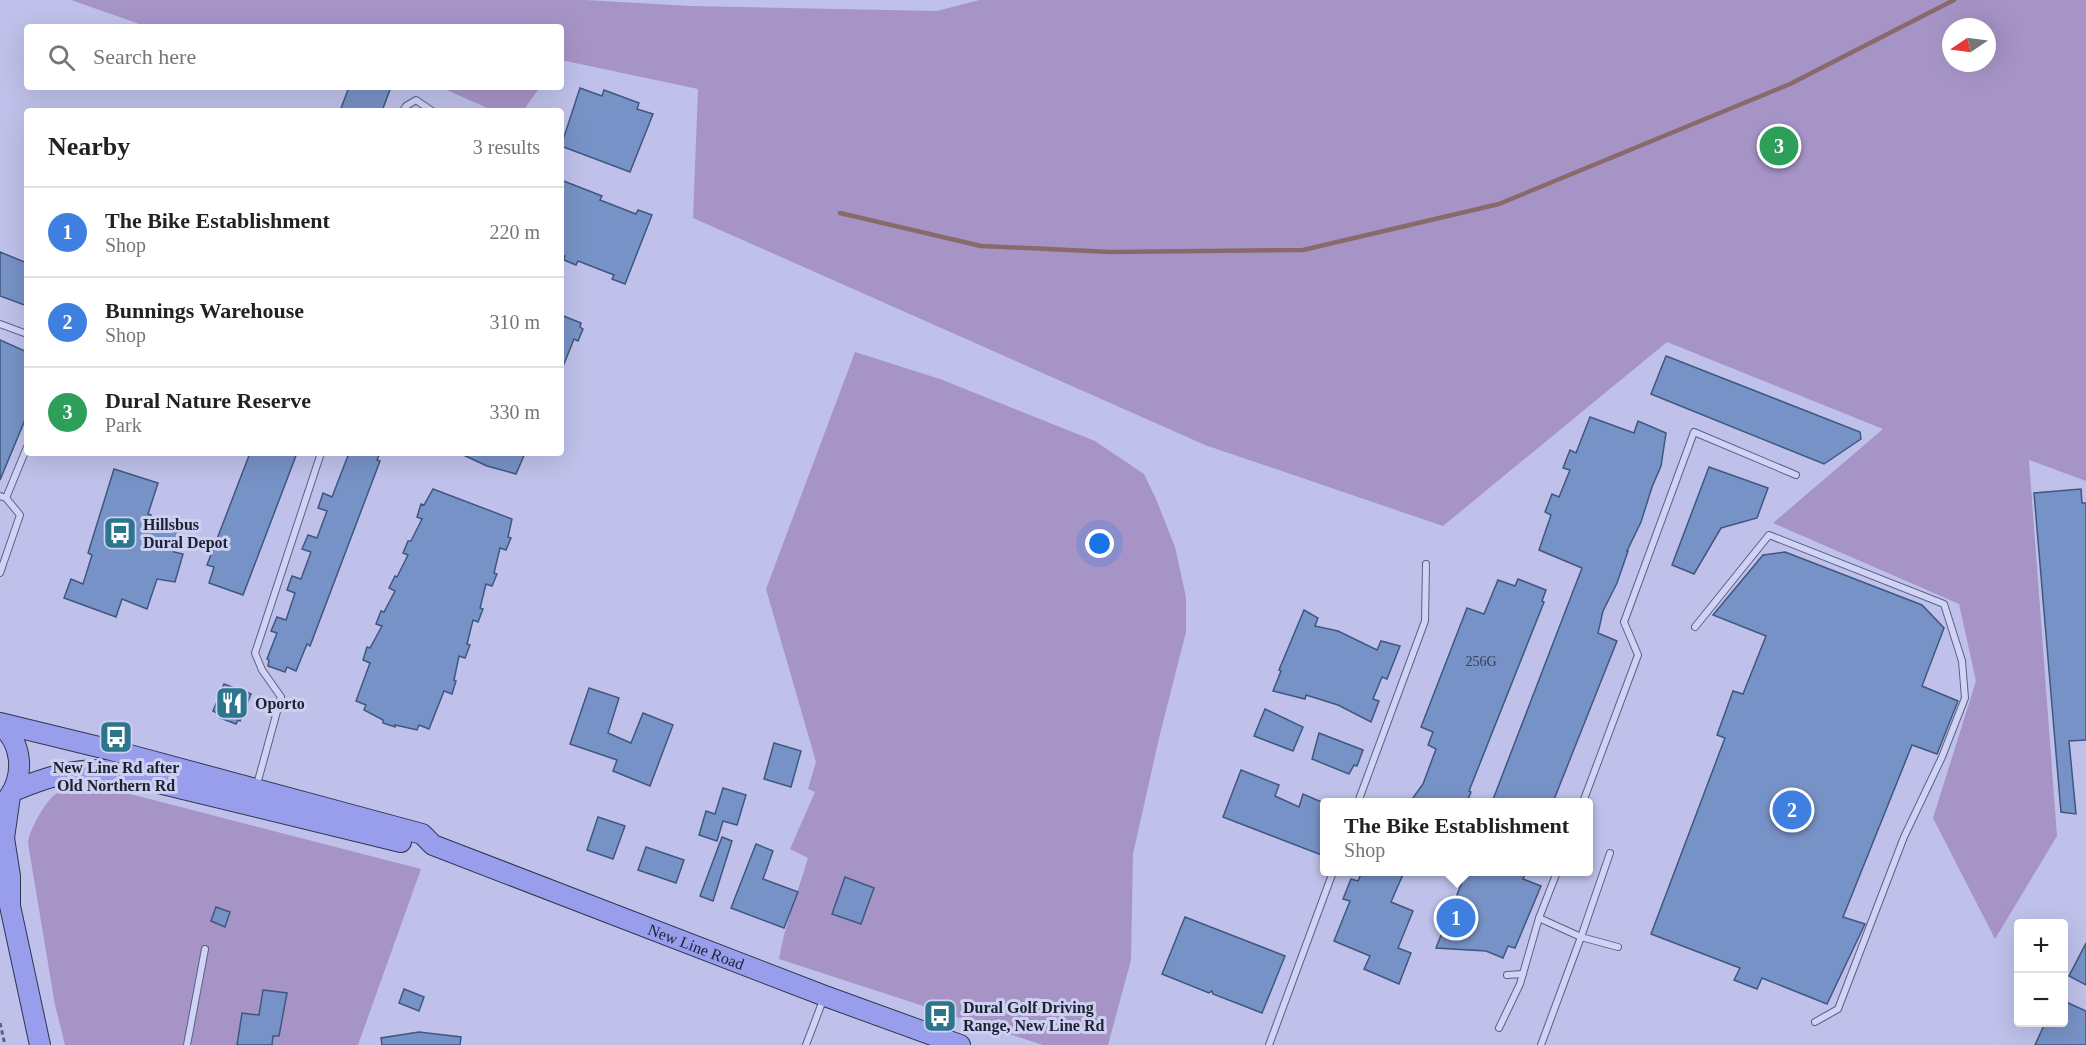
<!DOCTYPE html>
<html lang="en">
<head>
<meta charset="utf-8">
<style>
  :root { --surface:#fff; --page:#f6f6f6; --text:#222; --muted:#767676; --line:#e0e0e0; --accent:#2d758c }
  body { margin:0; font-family:Georgia,serif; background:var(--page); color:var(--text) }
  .controls { position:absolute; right:18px; bottom:18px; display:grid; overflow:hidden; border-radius:6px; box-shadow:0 6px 24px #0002 }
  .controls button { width:54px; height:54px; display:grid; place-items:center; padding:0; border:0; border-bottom:2px solid var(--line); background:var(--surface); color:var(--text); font:30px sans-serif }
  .compass { position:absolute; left:1942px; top:18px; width:54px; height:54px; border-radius:50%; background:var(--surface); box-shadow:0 6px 24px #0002; rotate:257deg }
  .you { position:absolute; left:1100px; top:544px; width:21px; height:21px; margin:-15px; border:4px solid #fff; border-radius:50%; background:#1a73e8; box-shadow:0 0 0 9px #1a73e833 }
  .badge { display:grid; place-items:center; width:39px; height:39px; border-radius:50%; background:var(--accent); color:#fff; font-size:20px; font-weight:700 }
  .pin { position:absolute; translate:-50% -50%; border:3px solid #fff; box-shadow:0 2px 6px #0006 }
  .popup { position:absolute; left:1320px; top:798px; width:273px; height:78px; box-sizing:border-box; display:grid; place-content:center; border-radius:6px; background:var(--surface); filter:drop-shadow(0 2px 4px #0005); font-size:20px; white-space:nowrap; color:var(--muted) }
  .popup b { font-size:22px; color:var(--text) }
  .popup::after { content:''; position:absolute; left:50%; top:100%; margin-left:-12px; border:12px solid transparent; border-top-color:var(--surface) }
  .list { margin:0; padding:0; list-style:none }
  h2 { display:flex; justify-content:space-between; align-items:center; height:78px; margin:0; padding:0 24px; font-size:26px }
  h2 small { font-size:20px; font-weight:400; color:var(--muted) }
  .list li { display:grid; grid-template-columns:39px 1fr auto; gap:18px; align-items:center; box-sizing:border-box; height:90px; padding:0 24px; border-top:2px solid var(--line) }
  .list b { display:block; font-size:22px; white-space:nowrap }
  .list p { margin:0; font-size:20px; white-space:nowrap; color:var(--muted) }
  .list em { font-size:20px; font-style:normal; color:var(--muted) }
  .icon { flex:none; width:33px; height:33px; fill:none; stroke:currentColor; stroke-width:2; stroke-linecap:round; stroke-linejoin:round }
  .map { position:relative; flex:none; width:2086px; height:1045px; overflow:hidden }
  .search { position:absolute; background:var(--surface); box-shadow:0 6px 24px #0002; left:24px; top:24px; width:540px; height:66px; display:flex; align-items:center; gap:15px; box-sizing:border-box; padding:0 21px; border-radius:6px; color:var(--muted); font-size:22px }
  .panel { position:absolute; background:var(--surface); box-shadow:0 6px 24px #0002; left:24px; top:108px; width:540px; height:348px; border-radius:6px }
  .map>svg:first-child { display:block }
</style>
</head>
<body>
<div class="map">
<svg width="2086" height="1045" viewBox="0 0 2086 1045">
  <rect width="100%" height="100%" fill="#bfc1ea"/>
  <!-- green -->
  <g fill="#a794c7" fill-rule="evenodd">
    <path d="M71,0H585L691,6L937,11L979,0H2086V481L2029,460L2057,836L1995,939L1933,818L1976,681L1959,604L1773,523L1883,429L1667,342L1443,526L1205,445L693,218L698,89L561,60V27H148ZM1951,27H1987V63H1951Z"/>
    <path d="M440,87H540L523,111H494Z"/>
    <path d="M855,352L940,379L1095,441L1144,474L1156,499L1175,547L1186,597V632L1160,734L1133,854L1131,960L1108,1045H1043L779,959C785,924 798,892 808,858L790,849L815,792L808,789L816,762L766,589Z"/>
    <path d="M90,787H103L421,869L358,1045H65L55,1005L28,843C29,831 45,801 56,794C66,789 79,789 90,787Z"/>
  </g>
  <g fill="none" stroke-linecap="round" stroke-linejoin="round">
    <!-- stream -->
    <path stroke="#896a6a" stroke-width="4.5" d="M840,213L981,246L1111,252L1303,250L1499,204L1790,84L1954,0"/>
  </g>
  <!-- building -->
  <g fill="#7792c6" stroke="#40577f" stroke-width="1.5">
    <path d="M349,87H391L382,111H340Z"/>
    <path d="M580,88L602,96L604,90L639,103L637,109L653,114L630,172L561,146Z"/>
    <path d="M561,180L602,196L600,200L636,214L638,210L652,215L625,284L612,279L614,275L578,261L576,265L564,260L565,256L561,255Z"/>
    <path d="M0,252L27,263V306L0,296Z"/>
    <path d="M561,315L581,323L580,327L583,329L578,341L574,339L562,369Z"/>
    <path d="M0,340L27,352V415L0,480Z"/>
    <path d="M1666,356L1860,432L1861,439L1824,464L1651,394Z"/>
    <path d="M1590,417L1634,433L1638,421L1666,433L1661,466L1652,487L1641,522L1627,551H1628L1617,583L1603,611L1598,633L1617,641L1553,802H1492L1582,568L1539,550L1551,515L1545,512L1552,494L1559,497L1570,470L1563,468L1570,450L1576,453Z"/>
    <path d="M250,453H297L243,595L209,583L214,567L207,565Z"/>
    <path d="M349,453H380L377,460L380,461L310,646L307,644L296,671L287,667L285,672L268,666L269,660L267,659L277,633L271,631L277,617L286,620L295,593L287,590L292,576L301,579L311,552L302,549L308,535L317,538L327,511L318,508L323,493L332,497Z"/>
    <path d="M459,453H525L516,474L487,466Z"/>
    <path d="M1709,467L1768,488L1757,518L1721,528L1694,574L1672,565Z"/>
    <path d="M114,469L158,483L148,514L151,515L149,520L181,530L174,552L183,554L175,582L157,579L147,609L122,599L116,617L64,598L71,579L83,584L92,555L88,553Z"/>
    <path d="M433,489L512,519L508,537L511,538L506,550L500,548L494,573L497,574L492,586L486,584L480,608L483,609L478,622L473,620L467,644L470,645L465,658L459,656L454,680L456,681L452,694L444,691L429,729L419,725L417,730L395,725V727L383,723V720L364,710L366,705L356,701L370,663L363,660L367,647L370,648L382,626L376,624L381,611L384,612L395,591L389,588L395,576L397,577L408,555L403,553L408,541H411L422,519L417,517L421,504L424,505Z"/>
    <path d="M2081,489L2082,503H2086V740L2069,741L2076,814L2061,812L2034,493Z"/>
    <path d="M1785,552L1922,605L1944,628L1922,686L1958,701L1937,754L1912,745L1843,917L1865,924L1827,1004L1762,978L1757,989L1734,980L1740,968L1651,934L1725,738L1717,735L1733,691L1743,694L1766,636L1713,615L1763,555Z"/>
    <path d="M1518,579L1546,590L1542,601L1544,602L1469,791L1471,792L1467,802H1410L1423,784L1436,749L1428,745L1433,732L1421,727L1467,608L1484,614L1498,580L1515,586Z"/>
    <path d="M1304,610L1318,618L1315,626L1338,631L1377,650L1381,641L1400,646L1387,679L1382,677L1373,699L1379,701L1371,722L1338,705L1306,695L1305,699L1273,691L1281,671L1279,670Z"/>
    <path d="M224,684L251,694L240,721L238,720L236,724L220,718L222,715L213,711Z"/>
    <path d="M589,688L619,698L608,733L631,743L643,713L673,725L650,786L613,771L617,760L570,744Z"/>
    <path d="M1265,709L1303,727L1293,751L1254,736Z"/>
    <path d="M1319,733L1363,750L1357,766L1354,765L1349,774L1312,759Z"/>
    <path d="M774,743L801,751L791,787L764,779Z"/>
    <path d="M1241,770L1279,785L1275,796L1299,807L1303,794L1324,803V856L1223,817Z"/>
    <path d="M723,788L746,795L737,825L723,821L717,841L699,835L706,811L715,814Z"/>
    <path d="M598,817L625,826L613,859L587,850Z"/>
    <path d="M722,837L732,841L713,901L700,896Z"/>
    <path d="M756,844L773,851L763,879L798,892L784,928L731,908Z"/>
    <path d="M646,847L684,860L676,883L638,870Z"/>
    <path d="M1362,872H1404L1391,902L1413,911L1398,948L1411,953L1399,984L1364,969L1370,956L1334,941L1350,901L1343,899L1351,879L1358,881Z"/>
    <path d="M1466,872H1526L1523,879L1541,886L1515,948L1508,946L1503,958L1486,951L1436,948Z"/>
    <path d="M845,877L874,888L861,924L832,914Z"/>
    <path d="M216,907L230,912L225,927L211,921Z"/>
    <path d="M1185,917L1285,956L1262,1013L1213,994L1212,991L1209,993L1162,974Z"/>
    <path d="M2086,943V985L2069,976Z"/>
    <path d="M404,989L424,997L419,1011L399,1003Z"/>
    <path d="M263,990L287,993L279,1036H273L272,1045H237L242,1013L259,1015Z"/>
    <path d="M2064,1001L2086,1011V1045H2035L2045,1023H2064Z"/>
    <path d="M419,1032L461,1037L460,1045H382L381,1038Z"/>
  </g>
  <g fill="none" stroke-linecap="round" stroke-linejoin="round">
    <!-- service casing -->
    <g stroke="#596281" stroke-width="8">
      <g id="service">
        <path d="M403,111L406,106L416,100L432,111"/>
        <path d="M0,324L27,334"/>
        <path d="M0,496L6,498L20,515L0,573"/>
        <path d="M6,498L27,447"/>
        <path d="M1695,627L1769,535L1944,604L1962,661L1965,698L1942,757L1904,837L1838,1009L1815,1022"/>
        <path d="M256,788L281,697L262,670L255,653L321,453"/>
        <path d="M1358,802L1425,621L1426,564"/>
        <path d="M1583,802L1638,655L1624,622L1694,432L1796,475"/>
        <path d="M1557,872L1539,918L1581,937L1618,947"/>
        <path d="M1507,975L1523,974"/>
        <path d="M1499,1028L1520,984L1539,918"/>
        <path d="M187,1045L205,949"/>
        <path d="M806,1045L823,1000"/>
        <path d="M1269,1045L1333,872"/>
        <path d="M1541,1045L1581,937L1610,853"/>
      </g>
    </g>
    <!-- primary casing -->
    <g stroke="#2d374f" stroke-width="22">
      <g id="primary">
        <path id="s1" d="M0,723L111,750L422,834L433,845L825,996L960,1045"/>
        <path d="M0,725C22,742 25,774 9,797"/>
        <path d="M13,791C44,778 72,769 105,770L401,842"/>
        <path d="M10,796L4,838L10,876V906L40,1045"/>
      </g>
    </g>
    <!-- path -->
    <path stroke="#596281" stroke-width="3" stroke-dasharray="4.5 3" stroke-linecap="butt" d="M0,1023L5,1045"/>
    <!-- service -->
    <use href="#service" stroke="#d1d3f6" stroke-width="6"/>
    <!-- primary -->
    <use href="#primary" stroke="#989eec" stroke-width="20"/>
  </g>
  <!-- icons -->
  <defs>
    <g id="bus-square" transform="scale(1.725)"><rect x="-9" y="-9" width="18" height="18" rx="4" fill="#2d758c" stroke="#ced0f2"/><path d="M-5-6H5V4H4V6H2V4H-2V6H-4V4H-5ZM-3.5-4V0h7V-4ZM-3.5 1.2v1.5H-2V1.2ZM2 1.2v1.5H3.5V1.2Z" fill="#fff"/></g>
    <g id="restaurant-square" transform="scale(1.725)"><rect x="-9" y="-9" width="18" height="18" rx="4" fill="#2d758c" stroke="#ced0f2"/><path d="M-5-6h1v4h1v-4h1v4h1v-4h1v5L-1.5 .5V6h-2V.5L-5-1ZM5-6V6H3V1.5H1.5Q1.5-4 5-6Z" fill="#fff"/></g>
  </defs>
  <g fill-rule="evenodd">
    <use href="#bus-square" x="120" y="533"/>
    <use href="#restaurant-square" x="232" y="703"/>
    <use href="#bus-square" x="116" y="737"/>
    <use href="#bus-square" x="940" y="1016"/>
  </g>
  <g text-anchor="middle" stroke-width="6" stroke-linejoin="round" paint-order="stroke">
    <!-- number labels -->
    <g font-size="14" fill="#333e57">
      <text x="1481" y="666">256G</text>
    </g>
    <!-- poi labels -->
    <g font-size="16" font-weight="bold" fill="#1c2232" stroke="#ced0f2" text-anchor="start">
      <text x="143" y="530">Hillsbus<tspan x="143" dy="18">Dural Depot</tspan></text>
      <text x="255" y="709">Oporto</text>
      <text x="116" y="773" text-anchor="middle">New Line Rd after<tspan x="116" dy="18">Old Northern Rd</tspan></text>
      <text x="963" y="1013">Dural Golf Driving<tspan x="963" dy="18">Range, New Line Rd</tspan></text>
    </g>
    <!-- street labels -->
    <g font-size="16" fill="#1c2232" stroke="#ced0f2">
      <text dy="6" stroke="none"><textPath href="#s1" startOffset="734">New Line Road</textPath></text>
    </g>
  </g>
</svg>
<div class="controls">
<button>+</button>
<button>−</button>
</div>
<svg class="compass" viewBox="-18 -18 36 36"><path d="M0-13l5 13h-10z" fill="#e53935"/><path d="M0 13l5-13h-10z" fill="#767676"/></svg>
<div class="you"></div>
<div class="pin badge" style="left:1456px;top:918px;background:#3f7fe0">1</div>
<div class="popup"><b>The Bike Establishment</b>Shop</div>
<div class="pin badge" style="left:1792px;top:810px;background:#3f7fe0">2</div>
<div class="pin badge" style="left:1779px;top:146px;background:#2e9e5b">3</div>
<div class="search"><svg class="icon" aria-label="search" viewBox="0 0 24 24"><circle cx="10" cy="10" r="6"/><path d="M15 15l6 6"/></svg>Search here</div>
<section class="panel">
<h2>Nearby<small>3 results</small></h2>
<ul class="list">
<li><span class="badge" style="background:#3f7fe0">1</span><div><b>The Bike Establishment</b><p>Shop</p></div><em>220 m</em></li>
<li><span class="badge" style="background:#3f7fe0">2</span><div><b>Bunnings Warehouse</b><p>Shop</p></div><em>310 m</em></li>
<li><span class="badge" style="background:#2e9e5b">3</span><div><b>Dural Nature Reserve</b><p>Park</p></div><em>330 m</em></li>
</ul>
</section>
</div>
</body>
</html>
